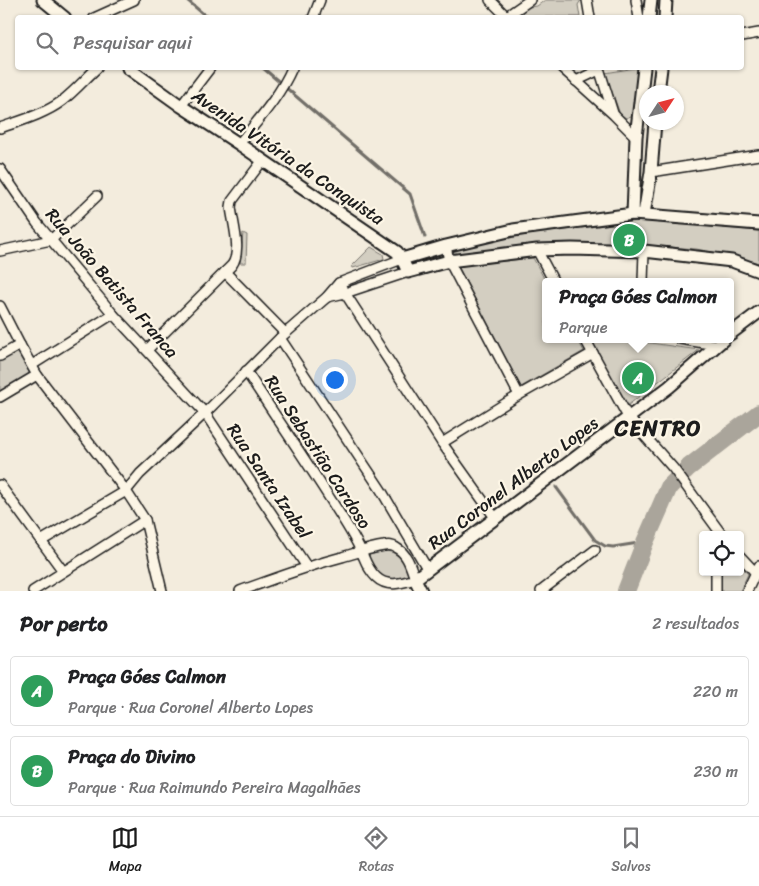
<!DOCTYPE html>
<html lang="pt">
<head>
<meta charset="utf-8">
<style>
  :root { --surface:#fff; --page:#f2f2f2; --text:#202124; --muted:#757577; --line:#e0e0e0; --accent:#1c1c1c }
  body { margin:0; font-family:Sriracha,sans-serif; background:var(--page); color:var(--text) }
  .controls { position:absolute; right:15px; bottom:15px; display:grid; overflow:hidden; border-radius:5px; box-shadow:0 1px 4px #0004 }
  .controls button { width:45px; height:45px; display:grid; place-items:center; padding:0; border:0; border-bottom:1px solid var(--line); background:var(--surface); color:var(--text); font:25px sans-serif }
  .compass { position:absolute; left:639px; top:85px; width:45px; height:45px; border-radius:50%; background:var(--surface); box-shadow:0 1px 4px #0004; rotate:54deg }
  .you { position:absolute; left:334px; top:379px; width:18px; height:18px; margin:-12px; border:4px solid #fff; border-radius:50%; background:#1a73e8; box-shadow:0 0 0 8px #1a73e833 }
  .badge { display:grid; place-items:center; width:32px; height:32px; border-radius:50%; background:var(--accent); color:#fff; font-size:16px; font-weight:700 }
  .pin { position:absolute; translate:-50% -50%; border:2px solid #fff; box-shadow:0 1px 5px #0006 }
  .popup { position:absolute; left:542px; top:278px; width:192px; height:65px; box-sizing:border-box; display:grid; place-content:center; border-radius:5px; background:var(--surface); filter:drop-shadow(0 1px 4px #0005); font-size:16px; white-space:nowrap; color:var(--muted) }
  .popup b { font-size:19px; color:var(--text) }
  .popup::after { content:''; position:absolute; left:50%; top:100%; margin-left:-10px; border:10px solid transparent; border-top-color:var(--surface) }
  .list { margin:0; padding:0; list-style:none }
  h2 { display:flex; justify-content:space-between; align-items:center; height:65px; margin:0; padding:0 20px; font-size:21px }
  h2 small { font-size:16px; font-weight:400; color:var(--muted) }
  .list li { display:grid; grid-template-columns:32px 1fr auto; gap:15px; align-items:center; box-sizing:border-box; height:70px; margin:0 10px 10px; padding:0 10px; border:1px solid var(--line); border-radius:5px }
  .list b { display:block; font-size:19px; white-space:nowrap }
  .list p { margin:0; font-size:16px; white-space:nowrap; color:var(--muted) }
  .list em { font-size:16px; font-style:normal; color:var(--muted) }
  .icon { flex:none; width:28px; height:28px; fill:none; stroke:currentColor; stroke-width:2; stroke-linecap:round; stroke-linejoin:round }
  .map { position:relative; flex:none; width:759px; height:591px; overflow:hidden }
  .search { position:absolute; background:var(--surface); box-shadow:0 1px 4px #0004; left:15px; right:15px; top:15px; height:55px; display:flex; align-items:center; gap:12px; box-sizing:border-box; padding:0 18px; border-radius:5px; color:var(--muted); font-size:19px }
  .sheet { height:225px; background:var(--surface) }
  nav { display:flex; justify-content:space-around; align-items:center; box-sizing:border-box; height:70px; border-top:1px solid var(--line); background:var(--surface); font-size:14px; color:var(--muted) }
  nav a { display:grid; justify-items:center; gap:2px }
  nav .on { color:var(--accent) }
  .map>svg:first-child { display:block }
</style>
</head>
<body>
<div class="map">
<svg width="759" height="591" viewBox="0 0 759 591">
  <rect width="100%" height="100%" fill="#f3ecdd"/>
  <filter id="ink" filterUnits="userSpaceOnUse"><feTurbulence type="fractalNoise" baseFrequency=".02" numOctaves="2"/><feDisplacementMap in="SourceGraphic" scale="10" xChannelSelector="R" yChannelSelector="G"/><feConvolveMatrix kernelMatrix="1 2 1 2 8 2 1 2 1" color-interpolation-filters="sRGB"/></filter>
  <g filter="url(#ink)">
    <!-- green -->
    <g fill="#d3cec1" stroke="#78756e">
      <path d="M545,0H581L578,5L580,17H521L522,13L524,9L528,7L537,6Z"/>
      <path d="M636,68H640L634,112L631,116L626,118L620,114L605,73Z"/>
      <path d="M645,221L759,231V263L734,256L696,249L644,245L454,255L453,251L456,247L533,234L628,222Z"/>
      <path d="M243,233L247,235L246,263H240Z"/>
      <path d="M371,247L383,254L384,259L353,268L352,266Z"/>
      <path d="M533,258L546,282V339H577L584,351L521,387L458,266Z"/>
      <path d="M591,339H623L699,350L627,406Z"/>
      <path d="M17,351L31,376L0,393V361Z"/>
      <path d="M385,551C401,552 404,563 409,576C385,583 377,576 368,555Z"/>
      <path d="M740,565L748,574L740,591H721V572H740Z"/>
    </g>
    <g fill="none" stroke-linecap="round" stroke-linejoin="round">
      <!-- stream -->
      <g stroke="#716e68" stroke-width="3">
        <path d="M187,0L208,18"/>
        <path d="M263,68L410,194L425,237"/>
        <path d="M556,487L595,540L605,546L613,547L645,542"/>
      </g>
      <!-- river -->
      <path stroke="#aaa59b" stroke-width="18" d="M626,591L645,542L669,487L689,467L759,413"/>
      <!-- street casing -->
      <g stroke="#1c1c1c" stroke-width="12">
        <g id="street">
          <path d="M490,0L508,18"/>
          <path d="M587,0L590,18"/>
          <path d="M636,0L639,18"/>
          <path d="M507,16L530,0"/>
          <path d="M94,18L134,0"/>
          <path d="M313,18L320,0"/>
          <path d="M742,36L759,33"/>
          <path d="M562,68L614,115L636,137"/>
          <path d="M599,68L613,113"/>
          <path d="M576,81L599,70"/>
          <path d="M181,106L210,68"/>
          <path d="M0,128C20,121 45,114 62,101C75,91 85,79 97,68"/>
          <path d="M239,144C258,120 280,96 292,68"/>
          <path d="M0,169L37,223L113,314L205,413L307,567"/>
          <path d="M651,172L759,155"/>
          <path d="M446,246L449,261L519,395L593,353"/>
          <path d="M537,250L554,282"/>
          <path d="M0,251L51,240L97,196"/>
          <path d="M225,272L285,333"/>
          <path d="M643,282L644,251"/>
          <path d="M339,283L345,293L442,443L496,519"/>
          <path d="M327,297L345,293L408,272"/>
          <path d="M0,306L20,345L37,375L126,491L145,520L162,591"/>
          <path d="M280,338L381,490L428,570"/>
          <path d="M585,339L628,417L673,468L722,535"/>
          <path d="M680,339L716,345"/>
          <path d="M147,350L232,265C242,251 233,224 231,207L232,201L263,160"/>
          <path d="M0,356L20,345"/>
          <path d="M32,365L113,314"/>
          <path d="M0,397L37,375"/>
          <path d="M442,443L519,395"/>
          <path d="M0,485L63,571"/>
          <path d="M41,541L126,491L140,474L205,413L280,338L327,297L339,283L402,259"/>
          <path d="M740,556L756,573"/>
          <path d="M716,572V591"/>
          <path d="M33,591L145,520"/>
          <path d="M240,591C274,579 307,566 342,557C356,553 370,548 384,546C389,545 394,546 398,549C408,555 411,568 415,579C402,583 387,588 376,577C368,570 365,560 361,551C354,536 345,522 336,508C307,462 276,417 246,371"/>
          <path d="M541,591L595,550"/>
          <path d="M747,591L759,566"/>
        </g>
      </g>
      <!-- secondary casing -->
      <g stroke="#1c1c1c" stroke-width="15">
        <g id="secondary">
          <path d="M43,0L65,18"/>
          <path d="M649,18L651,0"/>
          <path d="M665,18L666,0"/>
          <path d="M128,68L181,106L239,144L397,252L402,259L408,272L449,261L537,250L572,249L644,251L732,261L759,271"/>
          <path d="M658,92L661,68"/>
          <path d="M633,214L636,137L644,68"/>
          <path d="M644,214L651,172L655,122"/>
          <path d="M402,259L446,246L513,230L633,214L759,224"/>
          <path d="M730,334L759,312"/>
          <path d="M421,591L415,579L669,387L724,339"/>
        </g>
      </g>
      <!-- street -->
      <use href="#street" stroke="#fcf5e5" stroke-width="9"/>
      <!-- secondary -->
      <use href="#secondary" stroke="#fcf5e5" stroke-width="11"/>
    </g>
  </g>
  <g text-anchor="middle" stroke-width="4.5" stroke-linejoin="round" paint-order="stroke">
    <!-- street labels -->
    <g font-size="18" fill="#1c1c1c" stroke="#fcf5e5">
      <text transform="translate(288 157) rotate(34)" y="6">Avenida Vitória da Conquista</text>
      <text transform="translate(112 283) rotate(49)" y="6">Rua João Batista Franca</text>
      <text transform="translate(318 452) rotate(57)" y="6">Rua Sebastião Cardoso</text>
      <text transform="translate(269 481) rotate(56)" y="6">Rua Santa Izabel</text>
      <text transform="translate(513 483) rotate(-37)" y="6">Rua Coronel Alberto Lopes</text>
    </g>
    <!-- district labels -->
    <g font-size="22" font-weight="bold" letter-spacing="1" fill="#1c1c1c" stroke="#fcf5e5">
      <text x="658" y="436">CENTRO</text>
    </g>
  </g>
</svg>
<div class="controls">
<button><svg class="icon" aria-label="locate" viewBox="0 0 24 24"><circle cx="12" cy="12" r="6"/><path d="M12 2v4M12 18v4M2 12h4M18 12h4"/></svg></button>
</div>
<svg class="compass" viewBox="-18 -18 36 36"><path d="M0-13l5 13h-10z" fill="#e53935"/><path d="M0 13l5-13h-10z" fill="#757577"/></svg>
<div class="you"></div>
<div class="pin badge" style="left:638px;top:378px;background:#2e9e5b">A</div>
<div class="popup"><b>Praça Góes Calmon</b>Parque</div>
<div class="pin badge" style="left:629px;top:240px;background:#2e9e5b">B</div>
<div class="search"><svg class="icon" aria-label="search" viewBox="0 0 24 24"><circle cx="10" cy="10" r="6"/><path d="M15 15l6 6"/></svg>Pesquisar aqui</div>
</div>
<section class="sheet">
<h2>Por perto<small>2 resultados</small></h2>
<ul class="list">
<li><span class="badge" style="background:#2e9e5b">A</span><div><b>Praça Góes Calmon</b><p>Parque · Rua Coronel Alberto Lopes</p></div><em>220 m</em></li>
<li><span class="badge" style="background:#2e9e5b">B</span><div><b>Praça do Divino</b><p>Parque · Rua Raimundo Pereira Magalhães</p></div><em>230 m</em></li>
</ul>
</section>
<nav>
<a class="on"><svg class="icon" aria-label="map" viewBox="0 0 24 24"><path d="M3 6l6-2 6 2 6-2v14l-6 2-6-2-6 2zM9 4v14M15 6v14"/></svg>Mapa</a>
<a><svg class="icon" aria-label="directions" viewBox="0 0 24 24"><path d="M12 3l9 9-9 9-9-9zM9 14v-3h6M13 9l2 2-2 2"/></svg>Rotas</a>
<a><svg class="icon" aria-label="saved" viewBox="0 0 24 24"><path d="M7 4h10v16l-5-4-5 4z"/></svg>Salvos</a>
</nav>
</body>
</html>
